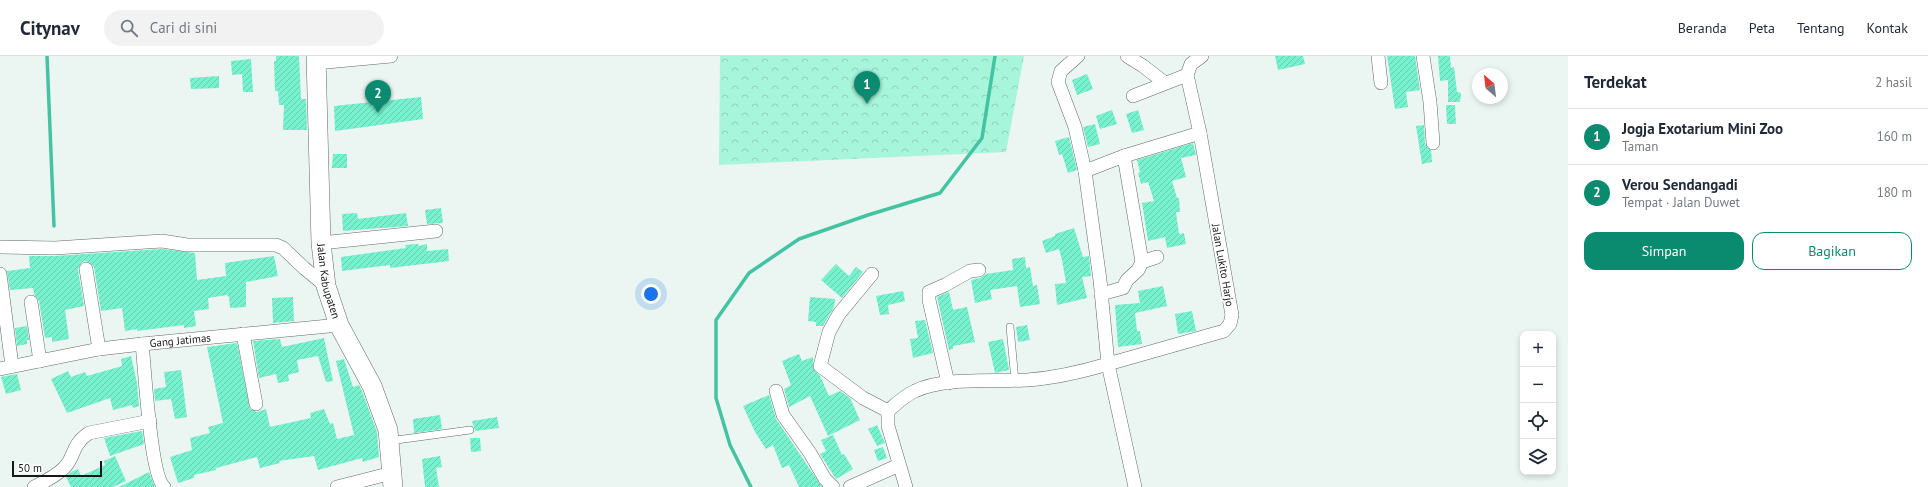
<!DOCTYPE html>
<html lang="id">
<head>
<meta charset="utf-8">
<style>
  :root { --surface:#fff; --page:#f2f2f3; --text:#1f2937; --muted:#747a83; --line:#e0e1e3; --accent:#0a8b6f }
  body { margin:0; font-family:"PT Sans",sans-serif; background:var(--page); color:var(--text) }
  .controls { position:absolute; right:12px; bottom:12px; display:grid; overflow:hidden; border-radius:8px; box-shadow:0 2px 6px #0003 }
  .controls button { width:36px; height:36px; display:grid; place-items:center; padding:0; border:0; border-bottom:1px solid var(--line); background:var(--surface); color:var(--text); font:20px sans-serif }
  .compass { position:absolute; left:1472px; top:12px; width:36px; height:36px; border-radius:50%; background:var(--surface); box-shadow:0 2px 6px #0003; rotate:332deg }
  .scale { position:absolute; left:12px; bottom:10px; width:90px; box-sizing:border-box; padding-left:4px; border:2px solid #151817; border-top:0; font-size:11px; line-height:14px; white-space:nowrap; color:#151817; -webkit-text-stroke:3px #fff; paint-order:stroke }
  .you { position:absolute; left:651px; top:238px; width:14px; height:14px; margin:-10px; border:3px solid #fff; border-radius:50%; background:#1a73e8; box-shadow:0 0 0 6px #1a73e833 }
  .badge { display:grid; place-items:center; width:26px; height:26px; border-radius:50%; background:var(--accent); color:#fff; font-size:13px; font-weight:700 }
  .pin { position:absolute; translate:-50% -33px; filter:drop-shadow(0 1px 2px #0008) }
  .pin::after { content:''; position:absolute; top:21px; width:14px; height:12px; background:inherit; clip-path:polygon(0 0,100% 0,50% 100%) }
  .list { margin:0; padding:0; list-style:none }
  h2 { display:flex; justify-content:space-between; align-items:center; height:52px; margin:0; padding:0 16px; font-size:17px }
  h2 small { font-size:13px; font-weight:400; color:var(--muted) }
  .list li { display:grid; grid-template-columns:26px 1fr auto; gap:12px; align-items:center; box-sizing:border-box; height:56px; padding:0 16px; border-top:1px solid var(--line) }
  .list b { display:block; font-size:15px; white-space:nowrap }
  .list p { margin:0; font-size:13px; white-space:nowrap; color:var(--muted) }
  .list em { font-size:13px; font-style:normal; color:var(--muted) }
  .actions { display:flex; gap:8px; padding:12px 16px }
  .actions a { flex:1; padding:9px 0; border:1px solid var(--accent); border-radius:12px; text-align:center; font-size:14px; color:var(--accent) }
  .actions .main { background:var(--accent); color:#fff }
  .icon { flex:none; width:22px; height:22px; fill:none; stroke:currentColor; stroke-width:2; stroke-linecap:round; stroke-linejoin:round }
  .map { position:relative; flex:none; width:1568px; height:431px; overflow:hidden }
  header { display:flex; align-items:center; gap:24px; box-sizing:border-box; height:56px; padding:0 20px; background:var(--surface); border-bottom:1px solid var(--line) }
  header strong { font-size:19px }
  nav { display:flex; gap:22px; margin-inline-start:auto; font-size:14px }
  .search { width:280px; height:36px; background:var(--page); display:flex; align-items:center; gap:10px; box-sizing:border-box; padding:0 14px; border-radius:22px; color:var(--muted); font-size:15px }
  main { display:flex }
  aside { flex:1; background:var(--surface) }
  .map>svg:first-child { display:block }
</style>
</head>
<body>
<header>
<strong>Citynav</strong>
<div class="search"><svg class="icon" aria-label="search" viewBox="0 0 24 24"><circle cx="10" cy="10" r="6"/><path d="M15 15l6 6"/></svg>Cari di sini</div>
<nav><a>Beranda</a><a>Peta</a><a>Tentang</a><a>Kontak</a></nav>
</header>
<main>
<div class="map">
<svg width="1568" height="431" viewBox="0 0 1568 431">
  <defs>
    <pattern id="park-crowns" width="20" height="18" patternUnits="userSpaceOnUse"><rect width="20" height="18" fill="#a7f5db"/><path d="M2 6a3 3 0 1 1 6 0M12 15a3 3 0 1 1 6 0" fill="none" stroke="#8fd1bb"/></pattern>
    <pattern id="building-hatch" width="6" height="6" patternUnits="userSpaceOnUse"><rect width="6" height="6" fill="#77f1ce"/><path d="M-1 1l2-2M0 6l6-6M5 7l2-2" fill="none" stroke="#66ceb0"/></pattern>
  </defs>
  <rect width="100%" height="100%" fill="#ebf6f2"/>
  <!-- park -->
  <path fill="url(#park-crowns)" d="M720,0H1024L1006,96L719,109Z"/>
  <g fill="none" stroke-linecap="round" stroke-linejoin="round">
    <!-- stream -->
    <g stroke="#44c3a2" stroke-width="3.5">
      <path d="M47,0L54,170"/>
      <path d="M751,431L730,389L716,342V264L749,217L799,183L868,159L940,137L982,82L995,0"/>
    </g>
  </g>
  <!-- building -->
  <g fill="url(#building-hatch)">
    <path d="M276,0H299L301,43H306L307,74H283L284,49H279L278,35H275L274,5H276Z"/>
    <path d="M1275,0H1303L1305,8L1278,14Z"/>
    <path d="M1387,0H1415L1420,34L1406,36L1408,51L1395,53Z"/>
    <path d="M1438,0H1450L1451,12L1454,11L1457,36L1461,37L1460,46H1448V24L1440,25Z"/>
    <path d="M251,3L253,36H243L242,18L232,19L231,5Z"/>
    <path d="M1087,18L1093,33L1077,39L1072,24Z"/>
    <path d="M219,20V32L191,33L190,22Z"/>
    <path d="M421,41L423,63L335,75L334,50Z"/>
    <path d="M1446,49H1455L1456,68H1447Z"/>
    <path d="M1112,54L1117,68L1100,73L1096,60Z"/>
    <path d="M1138,54L1144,74L1132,77L1126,58Z"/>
    <path d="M1095,68L1100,88L1088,91L1083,71Z"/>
    <path d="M1424,69L1425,88L1431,94L1432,106L1422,108L1416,70Z"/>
    <path d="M1069,81L1077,114L1068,117L1062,98L1059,99L1055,85Z"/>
    <path d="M1193,87L1196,99L1181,102L1186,121L1172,125L1177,142H1179L1180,156H1176L1179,178L1184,177L1186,188L1167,192L1165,181L1148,185L1142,147L1154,145L1148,126L1141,128L1138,117L1140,116L1137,104Z"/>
    <path d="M333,98H347V112H332Z"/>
    <path d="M441,152L443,167L427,168L425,154Z"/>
    <path d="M357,157L358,163L406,157L408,170L343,175L342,158Z"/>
    <path d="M1074,172L1083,201L1089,200L1091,220L1082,221L1087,242L1057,249L1055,228L1066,227L1062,204L1059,193L1046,197L1042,185L1055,180V178Z"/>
    <path d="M418,188L419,190L427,188V195L448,193L449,205L390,212V209L342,215L341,201L406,192L405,189Z"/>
    <path d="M162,193L195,197L197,224L226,220L225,207L274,200L278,220L246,226V251L230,252L229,241L227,239L208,242L209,253L194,255L196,270L184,272V269L137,275V273L125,275L122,252L101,255L94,211L89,206L84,205L81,207L78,214L84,250L65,254L69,283L52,286V281L45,282L39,245L34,238L33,232L10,234L7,215L30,212L29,200H55Z"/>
    <path d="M1025,201L1026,212L1030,211L1033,230L1037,229L1040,248L1020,251L1017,230L990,234L992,243L975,247L971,224L980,222L986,218L1013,214L1012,203Z"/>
    <path d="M836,208L849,220L856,211L863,216L842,242L821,224Z"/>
    <path d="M1163,230L1167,250L1135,257L1137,275H1140L1142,288L1118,291L1115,249L1140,247L1138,235Z"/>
    <path d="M903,235L905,245L888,249L889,258L880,259L876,240Z"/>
    <path d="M949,236L953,254L967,251L975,286L953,290V293L949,294L937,241Z"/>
    <path d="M293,241L294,265L273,267L272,242Z"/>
    <path d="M810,241L835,243L834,251L823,270H816V266L808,265Z"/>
    <path d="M1192,255L1196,275L1178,278L1175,258Z"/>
    <path d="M925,264L933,297L913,302L910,283L918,282L915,265Z"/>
    <path d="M1027,269L1030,284L1018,286L1016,271Z"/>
    <path d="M27,270L29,284H27V288L17,290L15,272Z"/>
    <path d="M324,282L333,325L326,326L318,300L297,304L299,316L288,319L289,325L278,327L276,318L259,322L253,285L280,283L282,291Z"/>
    <path d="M1003,283L1009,314L995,317L988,286Z"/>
    <path d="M237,287L250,353L257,356L266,353L270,371L311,362L310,357L324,353L330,368L333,367L337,383L354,379L336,305L344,303L353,331L359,329L362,335L377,376L379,401L363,406L362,402L318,414L314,400L279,405L280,407L260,412L257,401L216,412V414L194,419V422L178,427L170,401L192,394L190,382L210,377L208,371L223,367L207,291Z"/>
    <path d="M799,298L802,305L813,301V313L820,320L829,340L840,335L850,342L860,364L828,380L810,340L789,351L784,333L791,329L782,305Z"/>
    <path d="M131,300L137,327L139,350L133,352L132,349L113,354L110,342L67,357L51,323L68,315L71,321L85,316L87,320L122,310L121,303Z"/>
    <path d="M181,314L187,361L175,363L171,343L155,345L154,333L166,331L164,316Z"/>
    <path d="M17,318L21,334L6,338L1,321Z"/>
    <path d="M769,339L776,363L822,431H799L789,409L782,412L773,389L766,393L755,376L743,350Z"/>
    <path d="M440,359L442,373L414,377L413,363Z"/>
    <path d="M497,361L499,372L475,375L472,365Z"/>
    <path d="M877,369L885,387L877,390L868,373Z"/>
    <path d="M142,375L144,388L110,400L104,382Z"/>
    <path d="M833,379L842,399L844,398L853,413L836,423L820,398L826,395L821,384Z"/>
    <path d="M470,382H480L481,395L471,396Z"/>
    <path d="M883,391L887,402L878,405L874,394Z"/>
    <path d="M115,400L126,425L113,431H71L66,421L71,416L78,413L81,420L105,409L104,405Z"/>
    <path d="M440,400L442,411L436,412L439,431H425L422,403Z"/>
    <path d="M149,416L155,431H119Z"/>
  </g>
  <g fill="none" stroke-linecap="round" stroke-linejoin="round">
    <!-- lane casing -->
    <g stroke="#616a67" stroke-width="8">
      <g id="lane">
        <path d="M1010,271L1015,325"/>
        <path d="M389,385L470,374"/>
      </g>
    </g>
    <!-- street casing -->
    <g stroke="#616a67" stroke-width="14">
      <g id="street">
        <path d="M1127,0L1143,10L1165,27"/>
        <path d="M1378,0L1381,27"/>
        <path d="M1423,0L1430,46L1433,87"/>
        <path d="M316,7L391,0"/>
        <path d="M1133,40L1187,19"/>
        <path d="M1124,100L1142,206"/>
        <path d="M1085,115L1124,100L1200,77"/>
        <path d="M321,187L436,175"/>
        <path d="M0,191L55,192L162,185L187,189H276L283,192L304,212L326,230"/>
        <path d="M86,213L99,293"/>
        <path d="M0,218L12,310"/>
        <path d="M872,218L839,258L829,276L820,310L863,342L888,355"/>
        <path d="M1101,238L1123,232L1127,224L1138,214L1142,206L1157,201"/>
        <path d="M31,246L40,305"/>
        <path d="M243,278L256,348"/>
        <path d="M0,313L99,293L142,288"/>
        <path d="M948,327L929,244V236L945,229L970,215L979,214"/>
        <path d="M776,335L783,359L810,397L825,423L833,431"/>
        <path d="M34,431C44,426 56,420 64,412C76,400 70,390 89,377L150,365"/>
        <path id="s1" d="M164,431C150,418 145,313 142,288L339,269"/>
        <path d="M337,431L392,417"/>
        <path d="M850,431L899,409"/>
        <path d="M906,431L888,370V355C896,348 904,340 915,335C943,321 995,326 1027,324C1055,322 1081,316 1108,308L1100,224L1085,115L1075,71L1058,26L1061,15L1078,0"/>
        <path d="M1135,431L1108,308L1224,275L1230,268L1232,259L1200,77L1187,19L1191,8L1202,0"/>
      </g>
    </g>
    <!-- secondary casing -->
    <g stroke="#616a67" stroke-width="20">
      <g id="secondary">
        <path id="s2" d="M316,0L321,187L326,230L339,269L372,330L388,374L393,431"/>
      </g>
    </g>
    <!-- lane -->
    <use href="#lane" stroke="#fff" stroke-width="7"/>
    <!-- street -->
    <use href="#street" stroke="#fff" stroke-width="13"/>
    <!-- secondary -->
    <use href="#secondary" stroke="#fff" stroke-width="19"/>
  </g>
  <g text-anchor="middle" stroke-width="3.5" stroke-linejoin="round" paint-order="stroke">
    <!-- street labels -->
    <g font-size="11" fill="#151817" stroke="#fff">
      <text transform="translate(1223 209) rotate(80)" y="4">Jalan Lukito Harjo</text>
      <text dy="4" stroke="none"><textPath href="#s2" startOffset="226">Jalan Kabupaten</textPath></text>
      <text dy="4" stroke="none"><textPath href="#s1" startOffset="184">Gang Jatimas</textPath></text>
    </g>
  </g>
</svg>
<div class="controls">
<button>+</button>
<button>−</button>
<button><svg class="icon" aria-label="locate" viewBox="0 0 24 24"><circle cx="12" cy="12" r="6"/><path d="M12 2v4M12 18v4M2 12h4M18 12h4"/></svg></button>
<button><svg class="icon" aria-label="layers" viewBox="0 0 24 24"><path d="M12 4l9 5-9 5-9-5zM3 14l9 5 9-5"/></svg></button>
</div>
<svg class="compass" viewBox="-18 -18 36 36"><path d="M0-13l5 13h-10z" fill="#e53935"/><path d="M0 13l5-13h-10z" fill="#747a83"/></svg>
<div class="scale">50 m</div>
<div class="you"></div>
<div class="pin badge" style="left:867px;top:48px">1</div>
<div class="pin badge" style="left:378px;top:57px">2</div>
</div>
<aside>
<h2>Terdekat<small>2 hasil</small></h2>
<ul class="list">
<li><span class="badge">1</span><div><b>Jogja Exotarium Mini Zoo</b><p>Taman</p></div><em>160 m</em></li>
<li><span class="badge">2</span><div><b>Verou Sendangadi</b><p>Tempat · Jalan Duwet</p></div><em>180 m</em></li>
</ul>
<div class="actions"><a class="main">Simpan</a><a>Bagikan</a></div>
</aside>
</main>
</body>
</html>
